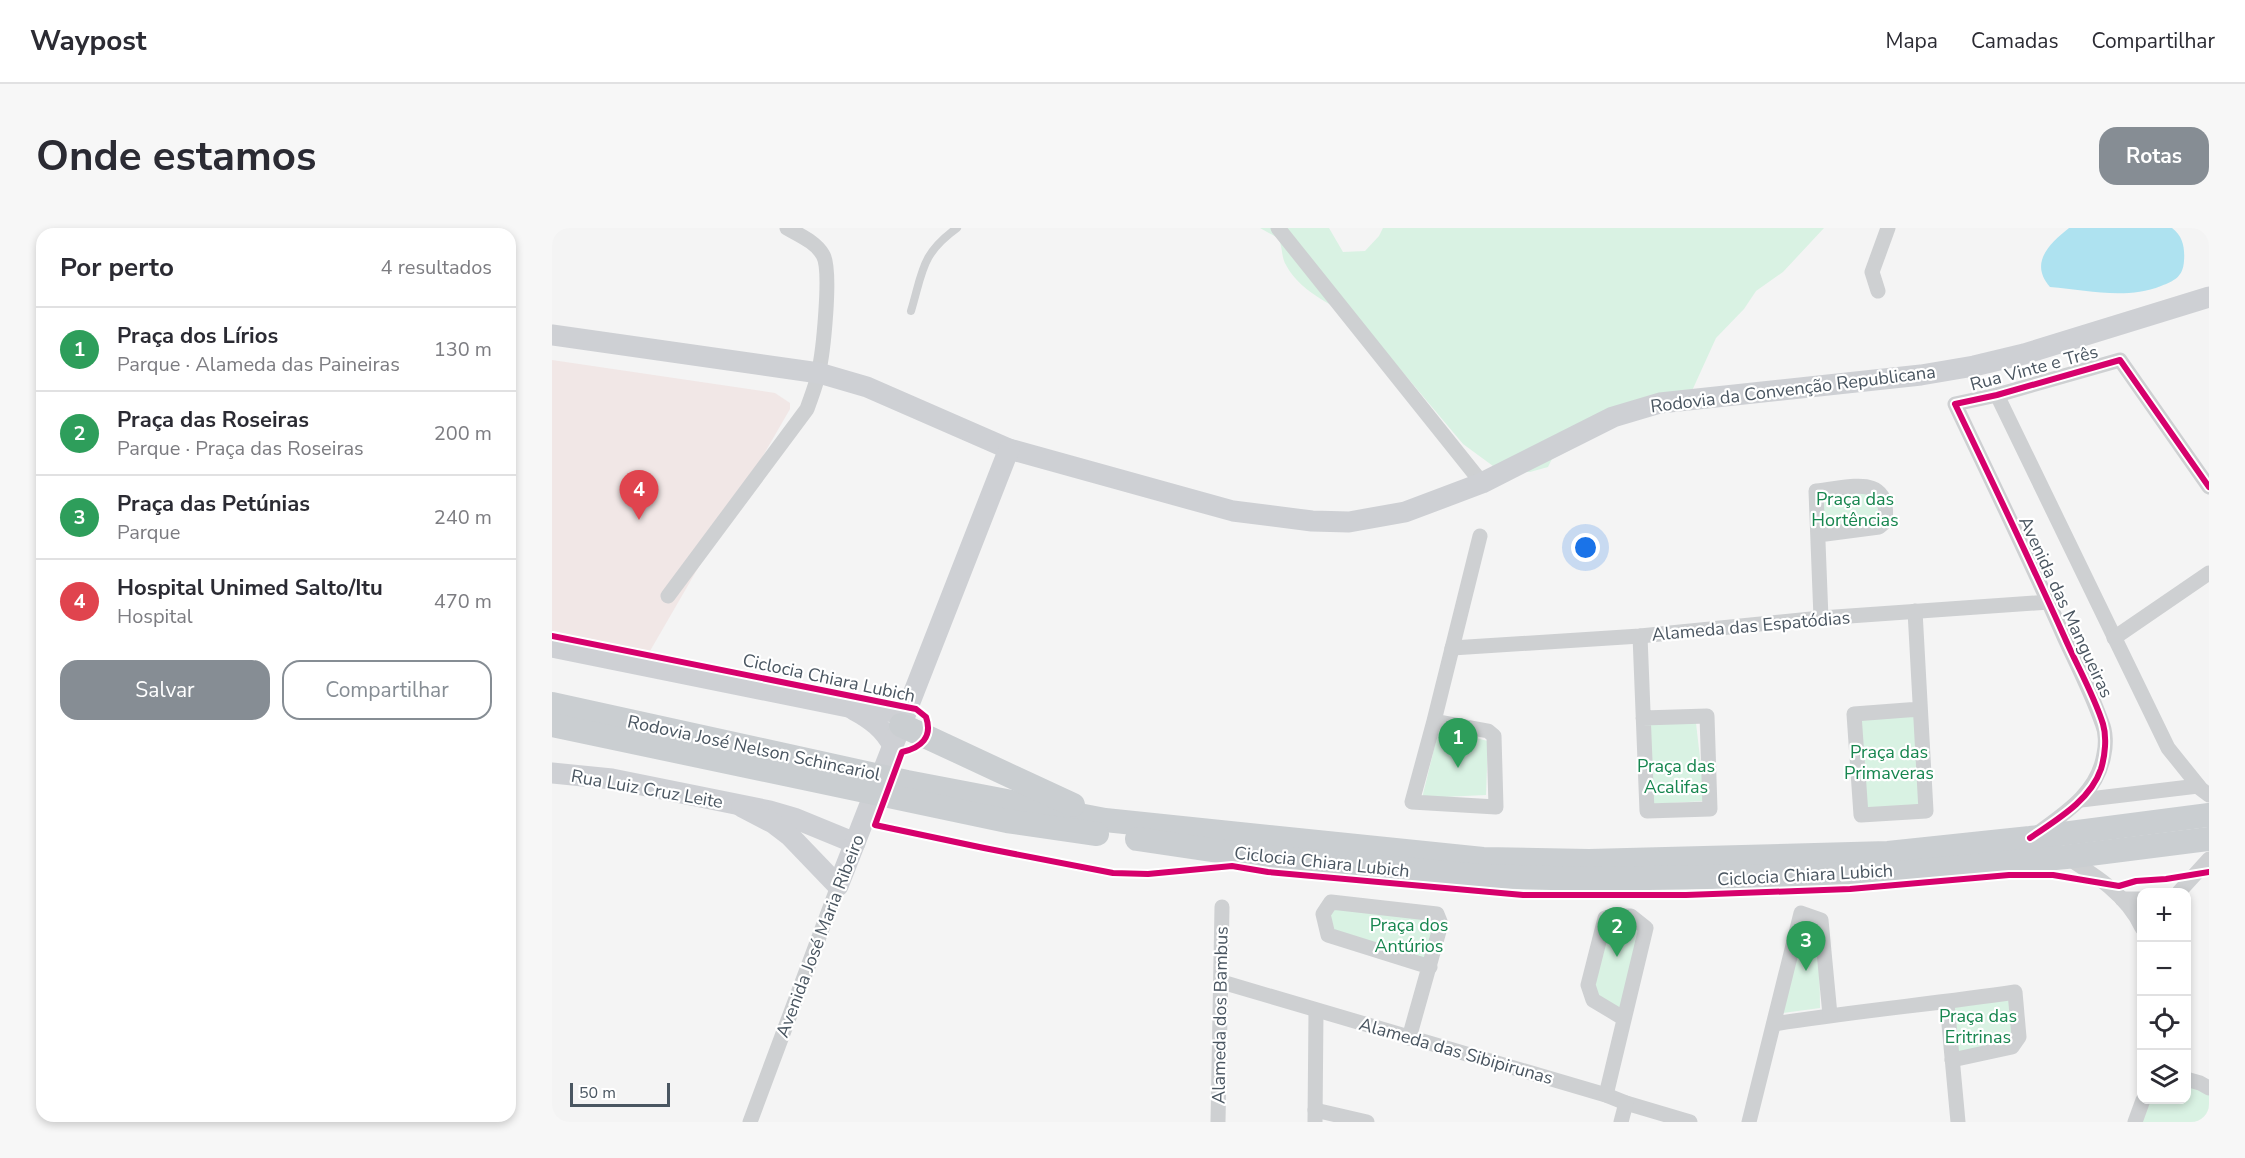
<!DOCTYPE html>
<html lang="pt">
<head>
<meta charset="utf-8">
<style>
  :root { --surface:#fff; --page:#f7f7f7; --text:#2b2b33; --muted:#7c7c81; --line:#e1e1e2; --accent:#868d94 }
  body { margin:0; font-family:"Nunito Sans",sans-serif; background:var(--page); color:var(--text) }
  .controls { position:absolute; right:18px; bottom:18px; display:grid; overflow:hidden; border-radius:12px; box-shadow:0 3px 9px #0003 }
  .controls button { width:54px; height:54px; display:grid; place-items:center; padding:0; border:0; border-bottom:2px solid var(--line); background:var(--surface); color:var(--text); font:30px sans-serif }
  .scale { position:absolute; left:18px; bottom:15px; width:100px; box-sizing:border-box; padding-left:6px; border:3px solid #4a5661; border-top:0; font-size:16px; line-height:21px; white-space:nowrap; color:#4a5661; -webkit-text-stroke:4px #fff; paint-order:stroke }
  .you { position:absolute; left:1034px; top:320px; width:21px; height:21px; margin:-15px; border:4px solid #fff; border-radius:50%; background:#1a73e8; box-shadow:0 0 0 9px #1a73e833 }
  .badge { display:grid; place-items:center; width:39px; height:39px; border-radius:50%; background:var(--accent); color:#fff; font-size:20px; font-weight:700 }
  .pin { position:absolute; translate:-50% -50px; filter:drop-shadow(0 2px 3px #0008) }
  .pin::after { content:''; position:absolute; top:32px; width:21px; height:18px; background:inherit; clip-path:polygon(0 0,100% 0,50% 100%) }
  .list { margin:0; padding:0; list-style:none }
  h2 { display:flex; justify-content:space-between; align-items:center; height:78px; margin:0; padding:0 24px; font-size:26px }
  h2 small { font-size:20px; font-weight:400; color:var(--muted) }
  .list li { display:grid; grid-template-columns:39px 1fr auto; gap:18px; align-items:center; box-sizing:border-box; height:84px; padding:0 24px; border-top:2px solid var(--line) }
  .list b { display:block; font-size:22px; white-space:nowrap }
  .list p { margin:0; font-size:20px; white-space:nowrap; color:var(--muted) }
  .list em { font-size:20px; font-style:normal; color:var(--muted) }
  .actions { display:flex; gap:12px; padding:18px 24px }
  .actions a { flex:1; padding:14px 0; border:2px solid var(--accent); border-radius:18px; text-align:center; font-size:21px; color:var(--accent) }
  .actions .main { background:var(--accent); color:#fff }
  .icon { flex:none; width:33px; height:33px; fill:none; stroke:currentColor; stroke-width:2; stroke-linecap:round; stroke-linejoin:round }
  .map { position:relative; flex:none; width:1657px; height:894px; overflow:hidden; border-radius:18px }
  header { display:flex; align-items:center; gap:36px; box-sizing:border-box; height:84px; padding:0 30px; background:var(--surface); border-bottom:2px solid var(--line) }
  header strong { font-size:28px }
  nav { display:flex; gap:33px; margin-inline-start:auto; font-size:21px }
  .intro { display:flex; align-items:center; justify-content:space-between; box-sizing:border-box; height:144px; padding:0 36px }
  h1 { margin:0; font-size:42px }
  .button { padding:15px 27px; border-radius:18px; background:var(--accent); color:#fff; font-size:21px; font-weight:700 }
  main { display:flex; gap:36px; padding:0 36px }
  aside { flex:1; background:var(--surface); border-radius:18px; box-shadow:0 3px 9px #0003 }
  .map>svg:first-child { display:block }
</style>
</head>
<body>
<header>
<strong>Waypost</strong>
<nav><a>Mapa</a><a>Camadas</a><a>Compartilhar</a></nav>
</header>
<div class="intro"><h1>Onde estamos</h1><a class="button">Rotas</a></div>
<main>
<aside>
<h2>Por perto<small>4 resultados</small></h2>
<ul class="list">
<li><span class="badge" style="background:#2e9e5b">1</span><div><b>Praça dos Lírios</b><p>Parque · Alameda das Paineiras</p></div><em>130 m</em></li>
<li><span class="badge" style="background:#2e9e5b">2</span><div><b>Praça das Roseiras</b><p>Parque · Praça das Roseiras</p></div><em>200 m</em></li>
<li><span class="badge" style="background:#2e9e5b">3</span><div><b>Praça das Petúnias</b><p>Parque</p></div><em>240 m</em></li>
<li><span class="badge" style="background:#e0444e">4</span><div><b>Hospital Unimed Salto/Itu</b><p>Hospital</p></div><em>470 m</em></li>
</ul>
<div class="actions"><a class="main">Salvar</a><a>Compartilhar</a></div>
</aside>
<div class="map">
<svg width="1657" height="894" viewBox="0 0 1657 894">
  <rect width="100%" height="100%" fill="#f4f4f4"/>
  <!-- medical -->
  <path fill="#f1e7e6" d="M0,132L223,165L238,175V181L98,423L0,403Z"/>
  <!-- green -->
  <g fill="#d9f2e3">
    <path d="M708,0H777L791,24L813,23L827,8L831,0H1272L1231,44L1204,63L1192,81L1164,110L1139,165L1119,170L1000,231L996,239L978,244L958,243L941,238L911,216L812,98C786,78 750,67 734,37C729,29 731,18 726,10Z"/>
    <path d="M1324,265L1330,292L1269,304L1267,266Z"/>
    <path d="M1362,488L1368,579L1312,582L1307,490Z"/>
    <path d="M1095,495H1144L1153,573L1101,576Z"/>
    <path d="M887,501L936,513L934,567L870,570Z"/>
    <path d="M782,679L877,689L881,703L872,733L778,705L776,688Z"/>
    <path d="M1076,692L1090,701L1068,784L1043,771L1039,757L1055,695Z"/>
    <path d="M1250,701L1267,706L1268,780L1231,785Z"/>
    <path d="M1458,771L1462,809L1453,817L1406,828L1400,778Z"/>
    <path d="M1635,855L1657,866V894H1586L1594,872H1634Z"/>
  </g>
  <!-- water -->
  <path fill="#aee2f0" d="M1517,0H1620C1631,8 1633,20 1632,33C1631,49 1622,53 1609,58C1573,72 1535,62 1498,59C1477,35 1497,16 1517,0Z"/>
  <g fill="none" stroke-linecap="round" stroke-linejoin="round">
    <!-- service -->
    <path stroke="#ced0d2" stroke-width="8" d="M359,83C371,43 369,26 405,0"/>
    <!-- minor -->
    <g stroke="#ced0d2" stroke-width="15">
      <path d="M726,0L930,255"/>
      <path d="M1326,63L1320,44L1336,0"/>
      <path d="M1445,167L1616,520L1649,561L1657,567"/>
      <path d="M1266,307L1327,299L1333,294C1339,244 1298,260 1264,263L1269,390"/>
      <path d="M116,368L255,181C259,169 264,158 266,146C271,127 280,42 271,27C264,14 247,7 235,0"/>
      <path d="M1363,383L1374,583L1309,587L1302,486L1368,481"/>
      <path d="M1088,408L1095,583L1158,581L1155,488L1091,490"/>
      <path d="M1562,410L1657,345"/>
      <path d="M900,420L1088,408L1269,390L1497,374"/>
      <path d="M882,493L936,503L942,508L944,579L860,574L882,493L928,308"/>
      <path d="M1529,572L1646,558"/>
      <path d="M1483,607C1512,586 1546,565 1552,526C1554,517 1554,504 1550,495C1540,466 1526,439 1513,411C1478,332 1440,254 1403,176L1445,167L1568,132L1657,259"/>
      <path d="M1514,629C1543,647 1575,667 1590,700"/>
      <path d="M1627,664L1657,631"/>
      <path d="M1570,671H1590"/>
      <path d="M670,754L1054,867L1074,875L1138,894"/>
      <path d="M1395,775L1406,894"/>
      <path d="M1222,796C1302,783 1383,776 1463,764L1467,809L1460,819L1400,832"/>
      <path d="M857,810L889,696L885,686L779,674L771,686L776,707L878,739"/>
      <path d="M1634,851L1648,855L1657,860"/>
      <path d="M1054,867L1094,700L1079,688H1059L1053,690L1036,757L1041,772L1071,790"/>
      <path d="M763,882L815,894"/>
      <path d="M198,894L286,658"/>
      <path d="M666,894L670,679"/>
      <path d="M763,894L764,783"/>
      <path d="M1069,894L1074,875"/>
      <path d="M1197,894L1249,685L1269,692L1278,787"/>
      <path d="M1583,894L1591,872"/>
    </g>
    <!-- secondary -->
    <g stroke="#ced0d4" stroke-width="21">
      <path d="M0,107L267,145L315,159L457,221L681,283L760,293L797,294L853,284L930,255L1061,189L1108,175L1369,147L1422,138L1472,126L1657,69"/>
      <path d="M0,419L296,479L354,485"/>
      <path d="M302,482C319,491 332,501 341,518"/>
      <path d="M0,545L60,551L218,583L242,590L303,615"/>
      <path d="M190,579L221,595L238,608L286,658L457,221"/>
    </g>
    <!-- primary -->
    <g stroke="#caced1" stroke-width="24">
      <path d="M0,476L355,554L553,592L931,631L1037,633L1336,625L1478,610L1657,587"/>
      <path d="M0,497L455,593L545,606"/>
      <path d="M349,497L521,577"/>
      <path d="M585,611L693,627L930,648L1037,651L1336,646L1514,629L1657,611"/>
    </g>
    <!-- cycleway casing -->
    <g stroke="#fff" stroke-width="10">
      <g id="cycleway">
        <path d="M0,408L364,481L374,489C381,509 369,520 350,524L323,597L432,620L561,645L596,646L680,638L716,644L971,667H1134L1298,661L1457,647H1501L1567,658L1584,653L1614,651L1657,644"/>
        <path d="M1478,610C1504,592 1538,573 1549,541C1553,528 1555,509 1551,496C1542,467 1524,436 1512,408C1477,330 1440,253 1403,176L1445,167L1568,132L1657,259"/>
      </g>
    </g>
    <!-- cycleway -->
    <use href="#cycleway" stroke="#d6006c" stroke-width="6"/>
  </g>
  <g text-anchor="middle" stroke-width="4.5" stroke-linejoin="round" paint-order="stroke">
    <!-- street labels -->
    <g font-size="18" fill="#4a5661" stroke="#fff">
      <text transform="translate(1482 140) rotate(-15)" y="6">Rua Vinte e Três</text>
      <text transform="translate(1241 161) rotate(-7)" y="6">Rodovia da Convenção Republicana</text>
      <text transform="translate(1514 379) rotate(65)" y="6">Avenida das Mangueiras</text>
      <text transform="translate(1199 398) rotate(-5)" y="6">Alameda das Espatódias</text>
      <text transform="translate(277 450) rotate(12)" y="6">Ciclocia Chiara Lubich</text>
      <text transform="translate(202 520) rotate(12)" y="6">Rodovia José Nelson Schincariol</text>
      <text transform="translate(95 561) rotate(10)" y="6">Rua Luiz Cruz Leite</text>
      <text transform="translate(770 634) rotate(6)" y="6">Ciclocia Chiara Lubich</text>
      <text transform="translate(1253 647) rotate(-3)" y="6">Ciclocia Chiara Lubich</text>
      <text transform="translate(268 708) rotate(-69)" y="6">Avenida José Maria Ribeiro</text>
      <text transform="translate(668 787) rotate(-89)" y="6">Alameda dos Bambus</text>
      <text transform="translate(904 823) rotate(16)" y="6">Alameda das Sibipirunas</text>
    </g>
    <!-- park labels -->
    <g font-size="18" fill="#17864f" stroke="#fff">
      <text x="1303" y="277">Praça das<tspan x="1303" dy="21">Hortências</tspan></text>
      <text x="1337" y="530">Praça das<tspan x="1337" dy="21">Primaveras</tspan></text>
      <text x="1124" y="544">Praça das<tspan x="1124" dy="21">Acalifas</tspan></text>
      <text x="857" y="703">Praça dos<tspan x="857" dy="21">Antúrios</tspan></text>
      <text x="1426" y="794">Praça das<tspan x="1426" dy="21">Eritrinas</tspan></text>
    </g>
  </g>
</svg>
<div class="controls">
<button>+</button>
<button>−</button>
<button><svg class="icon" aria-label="locate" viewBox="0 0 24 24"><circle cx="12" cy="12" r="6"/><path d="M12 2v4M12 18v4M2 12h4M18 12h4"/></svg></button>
<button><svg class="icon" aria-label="layers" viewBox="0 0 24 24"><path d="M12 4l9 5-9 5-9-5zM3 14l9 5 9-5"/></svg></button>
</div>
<div class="scale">50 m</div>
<div class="you"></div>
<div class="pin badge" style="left:906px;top:540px;background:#2e9e5b">1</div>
<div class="pin badge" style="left:1065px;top:729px;background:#2e9e5b">2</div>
<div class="pin badge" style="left:1254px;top:743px;background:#2e9e5b">3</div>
<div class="pin badge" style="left:87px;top:292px;background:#e0444e">4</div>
</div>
</main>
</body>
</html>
